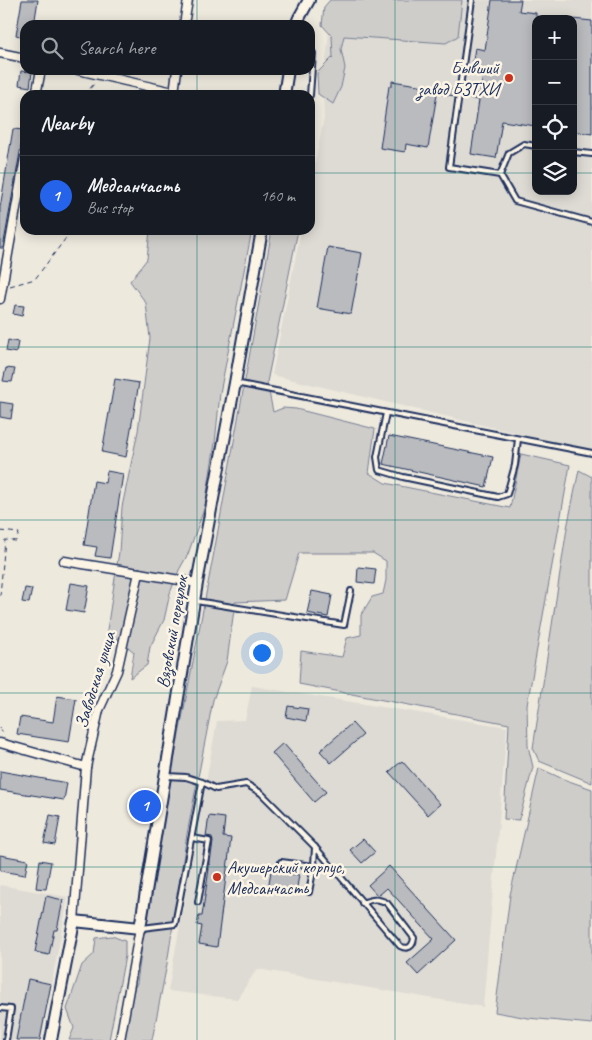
<!DOCTYPE html>
<html lang="en">
<head>
<meta charset="utf-8">
<style>
  :root { --surface:#171b24; --page:#20242c; --text:#f1f3f6; --muted:#9ea1a6; --line:#363941; --accent:#2563eb }
  body { margin:0; font-family:Caveat,sans-serif; background:var(--page); color:var(--text) }
  .controls { position:absolute; right:15px; top:15px; display:grid; overflow:hidden; border-radius:10px; box-shadow:0 2px 12px #0003 }
  .controls button { width:45px; height:45px; display:grid; place-items:center; padding:0; border:0; border-bottom:1px solid var(--line); background:var(--surface); color:var(--text); font:25px sans-serif }
  .you { position:absolute; left:261px; top:652px; width:18px; height:18px; margin:-12px; border:4px solid #fff; border-radius:50%; background:#1a73e8; box-shadow:0 0 0 8px #1a73e833 }
  .badge { display:grid; place-items:center; width:32px; height:32px; border-radius:50%; background:var(--accent); color:#fff; font-size:16px; font-weight:700 }
  .pin { position:absolute; translate:-50% -50%; border:2px solid #fff; box-shadow:0 1px 5px #0006 }
  .list { margin:0; padding:0; list-style:none }
  h2 { display:flex; justify-content:space-between; align-items:center; height:65px; margin:0; padding:0 20px; font-size:21px }
  h2 small { font-size:16px; font-weight:400; color:var(--muted) }
  .list li { display:grid; grid-template-columns:32px 1fr auto; gap:15px; align-items:center; box-sizing:border-box; height:80px; padding:0 20px; border-top:1px solid var(--line) }
  .list b { display:block; font-size:19px; white-space:nowrap }
  .list p { margin:0; font-size:16px; white-space:nowrap; color:var(--muted) }
  .list em { font-size:16px; font-style:normal; color:var(--muted) }
  .icon { flex:none; width:28px; height:28px; fill:none; stroke:currentColor; stroke-width:2; stroke-linecap:round; stroke-linejoin:round }
  .map { position:relative; flex:none; width:592px; height:1040px; overflow:hidden }
  .search { position:absolute; background:var(--surface); box-shadow:0 2px 12px #0003; left:20px; top:20px; width:295px; height:55px; display:flex; align-items:center; gap:12px; box-sizing:border-box; padding:0 18px; border-radius:15px; color:var(--muted); font-size:19px }
  .panel { position:absolute; background:var(--surface); box-shadow:0 2px 12px #0003; left:20px; top:90px; width:295px; height:145px; border-radius:15px }
  .map>svg:first-child { display:block }
</style>
</head>
<body>
<div class="map">
<svg width="592" height="1040" viewBox="0 0 592 1040">
  <rect width="100%" height="100%" fill="#eee9dd"/>
  <filter id="ink" filterUnits="userSpaceOnUse"><feTurbulence type="fractalNoise" baseFrequency=".02" numOctaves="2"/><feDisplacementMap in="SourceGraphic" scale="10" xChannelSelector="R" yChannelSelector="G"/><feConvolveMatrix kernelMatrix="1 2 1 2 8 2 1 2 1" color-interpolation-filters="sRGB"/></filter>
  <g filter="url(#ink)">
    <!-- built -->
    <g fill="#dedbd4" fill-rule="evenodd">
      <path d="M334,0H592V451L272,375L301,230H310V186L324,119L323,90L332,1ZM536,19H573V191H536Z"/>
      <path d="M252,686L507,727L483,1007L257,969L237,999L168,991L217,721L245,720Z"/>
      <path d="M0,885L68,897L41,1040H0Z"/>
    </g>
    <!-- green -->
    <g fill="#cfcdca" stroke="#757e94">
      <path d="M330,0H462L458,36L446,43L344,36L341,49L345,68L341,87L333,104L318,94L317,73L333,57L332,36L322,25L324,7Z"/>
      <path d="M150,230H252L220,393L215,443L205,506L188,554L179,570L170,593L164,620L150,647L147,665L130,678L134,652L107,630L119,552L122,507L138,431L150,338L146,303L130,281L147,259Z"/>
      <path d="M272,230H298L267,382L273,412L283,408L296,409L375,429L369,473L385,483L510,508L521,454L570,465L527,705L528,746L533,767L519,820L504,819L509,724L299,684L301,651L342,657L347,638L361,635V615L372,597L383,594L386,580V561L373,553H299L285,600L235,602L227,661L213,700L187,834L167,964L152,1040H124L131,995L137,983L148,902L163,818L215,547Z"/>
      <path d="M579,470L592,477V783L539,761L533,748L567,528Z"/>
      <path d="M539,768L563,779L592,789V1024L528,1018L495,1012L510,895Z"/>
      <path d="M112,936L125,941V956L109,1040H69L74,1028L67,1009L82,965L94,954L96,938Z"/>
    </g>
    <!-- building -->
    <g fill="#babbbe" stroke="#1b2f5e">
      <path d="M22,0H38L34,25H25V37L16,35Z"/>
      <path d="M492,0H521L519,11L536,13V126L502,121L496,158L471,154L479,100L462,97L463,91L480,94L483,75L471,73L475,48L485,50Z"/>
      <path d="M573,19L592,21V134L573,131Z"/>
      <path d="M21,71L32,72L30,87L19,85Z"/>
      <path d="M392,81L438,88L428,148L406,144L405,152L380,148L389,86H392Z"/>
      <path d="M442,88L456,90L455,96L441,94Z"/>
      <path d="M13,129L24,130L3,248H0V208Z"/>
      <path d="M328,247L362,253L351,314L317,308Z"/>
      <path d="M15,305L24,306L22,316L13,314Z"/>
      <path d="M8,340L18,342L16,353L6,351Z"/>
      <path d="M6,368L15,369L12,382L3,381Z"/>
      <path d="M115,379L139,383L126,457L102,452Z"/>
      <path d="M0,402L13,404L11,419L0,417Z"/>
      <path d="M389,436L493,457L486,487L383,464Z"/>
      <path d="M107,471L123,474L110,558L95,556L97,547L84,545L94,481L105,483Z"/>
      <path d="M358,567L376,569L374,584L357,582Z"/>
      <path d="M71,583L89,586L84,613L66,610Z"/>
      <path d="M25,588L32,589L29,603L22,602Z"/>
      <path d="M312,591L332,595L328,617L307,613Z"/>
      <path d="M57,696L76,699L69,742L17,734L20,717L53,722Z"/>
      <path d="M288,706L308,709L306,721L286,717Z"/>
      <path d="M352,723L363,735L331,763L320,751Z"/>
      <path d="M283,743L326,792L314,802L272,753Z"/>
      <path d="M402,761L440,804L428,815L389,772Z"/>
      <path d="M0,771L67,783L64,800L0,790Z"/>
      <path d="M50,815L60,817L55,845L44,843Z"/>
      <path d="M209,816L225,818L223,837L231,838L217,947L199,944L202,926L197,925L199,916H202L213,842L212,837L206,836Z"/>
      <path d="M363,839L375,852L362,863L350,850Z"/>
      <path d="M0,855L28,860L25,875L0,871Z"/>
      <path d="M40,860L51,862L46,889L36,888Z"/>
      <path d="M389,866L456,940L418,975L407,963L434,939L387,888L378,896L368,885Z"/>
      <path d="M271,871L299,875L296,893L268,889Z"/>
      <path d="M46,896L63,900L57,930H54L49,955L35,952Z"/>
      <path d="M28,979L51,984L40,1040H16Z"/>
    </g>
    <g fill="none" stroke-linecap="round" stroke-linejoin="round">
      <!-- lane casing -->
      <g stroke="#1b2f5e" stroke-width="8">
        <g id="lane">
          <path d="M472,0L449,167L500,175L509,153L524,144L536,146"/>
          <path d="M310,95L313,53L310,50"/>
          <path d="M573,152L592,154"/>
          <path d="M500,175L515,201L592,222"/>
          <path d="M235,383L592,453"/>
          <path d="M386,413L377,457L379,470L403,477L498,497L507,494L515,465L518,439"/>
          <path d="M196,601L344,625L351,591"/>
          <path d="M202,782L216,789L246,784L261,793L315,847L400,946C408,950 413,947 414,938L387,903C377,898 372,899 362,903"/>
          <path d="M192,838L209,841L198,902"/>
          <path d="M281,862L314,866"/>
          <path d="M309,892L314,866L315,847"/>
          <path d="M142,928L175,924L202,782L186,777L167,776"/>
          <path d="M0,1008L11,1009L6,1040"/>
        </g>
      </g>
      <!-- street casing -->
      <g stroke="#1b2f5e" stroke-width="11">
        <g id="street">
          <path d="M184,25L188,0"/>
          <path d="M0,53L25,58"/>
          <path d="M78,70L186,95"/>
          <path d="M174,93L177,70"/>
          <path d="M36,95L41,70"/>
          <path d="M0,299L25,158"/>
          <path d="M64,561L139,573"/>
          <path d="M0,743L86,767"/>
          <path d="M74,921L86,767L99,710L117,671L139,573L197,583"/>
          <path d="M120,1040L140,928"/>
        </g>
      </g>
      <!-- secondary casing -->
      <g stroke="#1b2f5e" stroke-width="14">
        <g id="secondary">
          <path d="M296,25L299,18L309,0"/>
          <path d="M284,95L288,70"/>
          <path d="M51,1040L74,921L140,928L197,583L235,383L262,230"/>
        </g>
      </g>
      <!-- path -->
      <g stroke="#1b2f5e" stroke-width="1" stroke-dasharray="5 4" stroke-linecap="butt">
        <path d="M84,95L95,83"/>
        <path d="M10,286L35,279L72,230"/>
        <path d="M0,531L19,533L16,541L5,540L0,596"/>
        <path d="M0,728L4,736"/>
      </g>
      <!-- lane -->
      <use href="#lane" stroke="#fcf5e5" stroke-width="4"/>
      <!-- street -->
      <use href="#street" stroke="#fcf5e5" stroke-width="8"/>
      <!-- secondary -->
      <use href="#secondary" stroke="#fcf5e5" stroke-width="10"/>
    </g>
  </g>
  <!-- grid -->
  <path fill="none" stroke="#0f766e" stroke-width="1" stroke-opacity="0.55" d="M197,0V25M395,0V1040M197,70V95M0,173H25M310,173H536M573,173H592M197,230V1040M0,347H592M0,520H592M0,693H592M0,867H592"/>
  <!-- markers -->
  <g fill="#c8321e" stroke="#fcf5e5" stroke-width="2">
    <circle cx="509" cy="78" r="5"/>
    <circle cx="217" cy="877" r="5"/>
  </g>
  <g text-anchor="middle" stroke-width="5" stroke-linejoin="round" paint-order="stroke">
    <!-- poi labels -->
    <g font-size="18" fill="#1b2f5e" stroke="#fcf5e5" text-anchor="end">
      <text x="499" y="74">Бывший<tspan x="499" dy="21">завод БЗТХИ</tspan></text>
      <text x="227" y="873" text-anchor="start">Акушерский корпус,<tspan x="227" dy="21">Медсанчасть</tspan></text>
    </g>
    <!-- street labels -->
    <g font-size="18" fill="#1b2f5e" stroke="#fcf5e5">
      <text transform="translate(172 632) rotate(-80)" y="6">Вязовский переулок</text>
      <text transform="translate(95 680) rotate(-73)" y="6">Заводская улица</text>
    </g>
  </g>
</svg>
<div class="controls">
<button>+</button>
<button>−</button>
<button><svg class="icon" aria-label="locate" viewBox="0 0 24 24"><circle cx="12" cy="12" r="6"/><path d="M12 2v4M12 18v4M2 12h4M18 12h4"/></svg></button>
<button><svg class="icon" aria-label="layers" viewBox="0 0 24 24"><path d="M12 4l9 5-9 5-9-5zM3 14l9 5 9-5"/></svg></button>
</div>
<div class="you"></div>
<div class="pin badge" style="left:145px;top:806px">1</div>
<div class="search"><svg class="icon" aria-label="search" viewBox="0 0 24 24"><circle cx="10" cy="10" r="6"/><path d="M15 15l6 6"/></svg>Search here</div>
<section class="panel">
<h2>Nearby<small></small></h2>
<ul class="list">
<li><span class="badge">1</span><div><b>Медсанчасть</b><p>Bus stop</p></div><em>160 m</em></li>
</ul>
</section>
</div>
</body>
</html>
